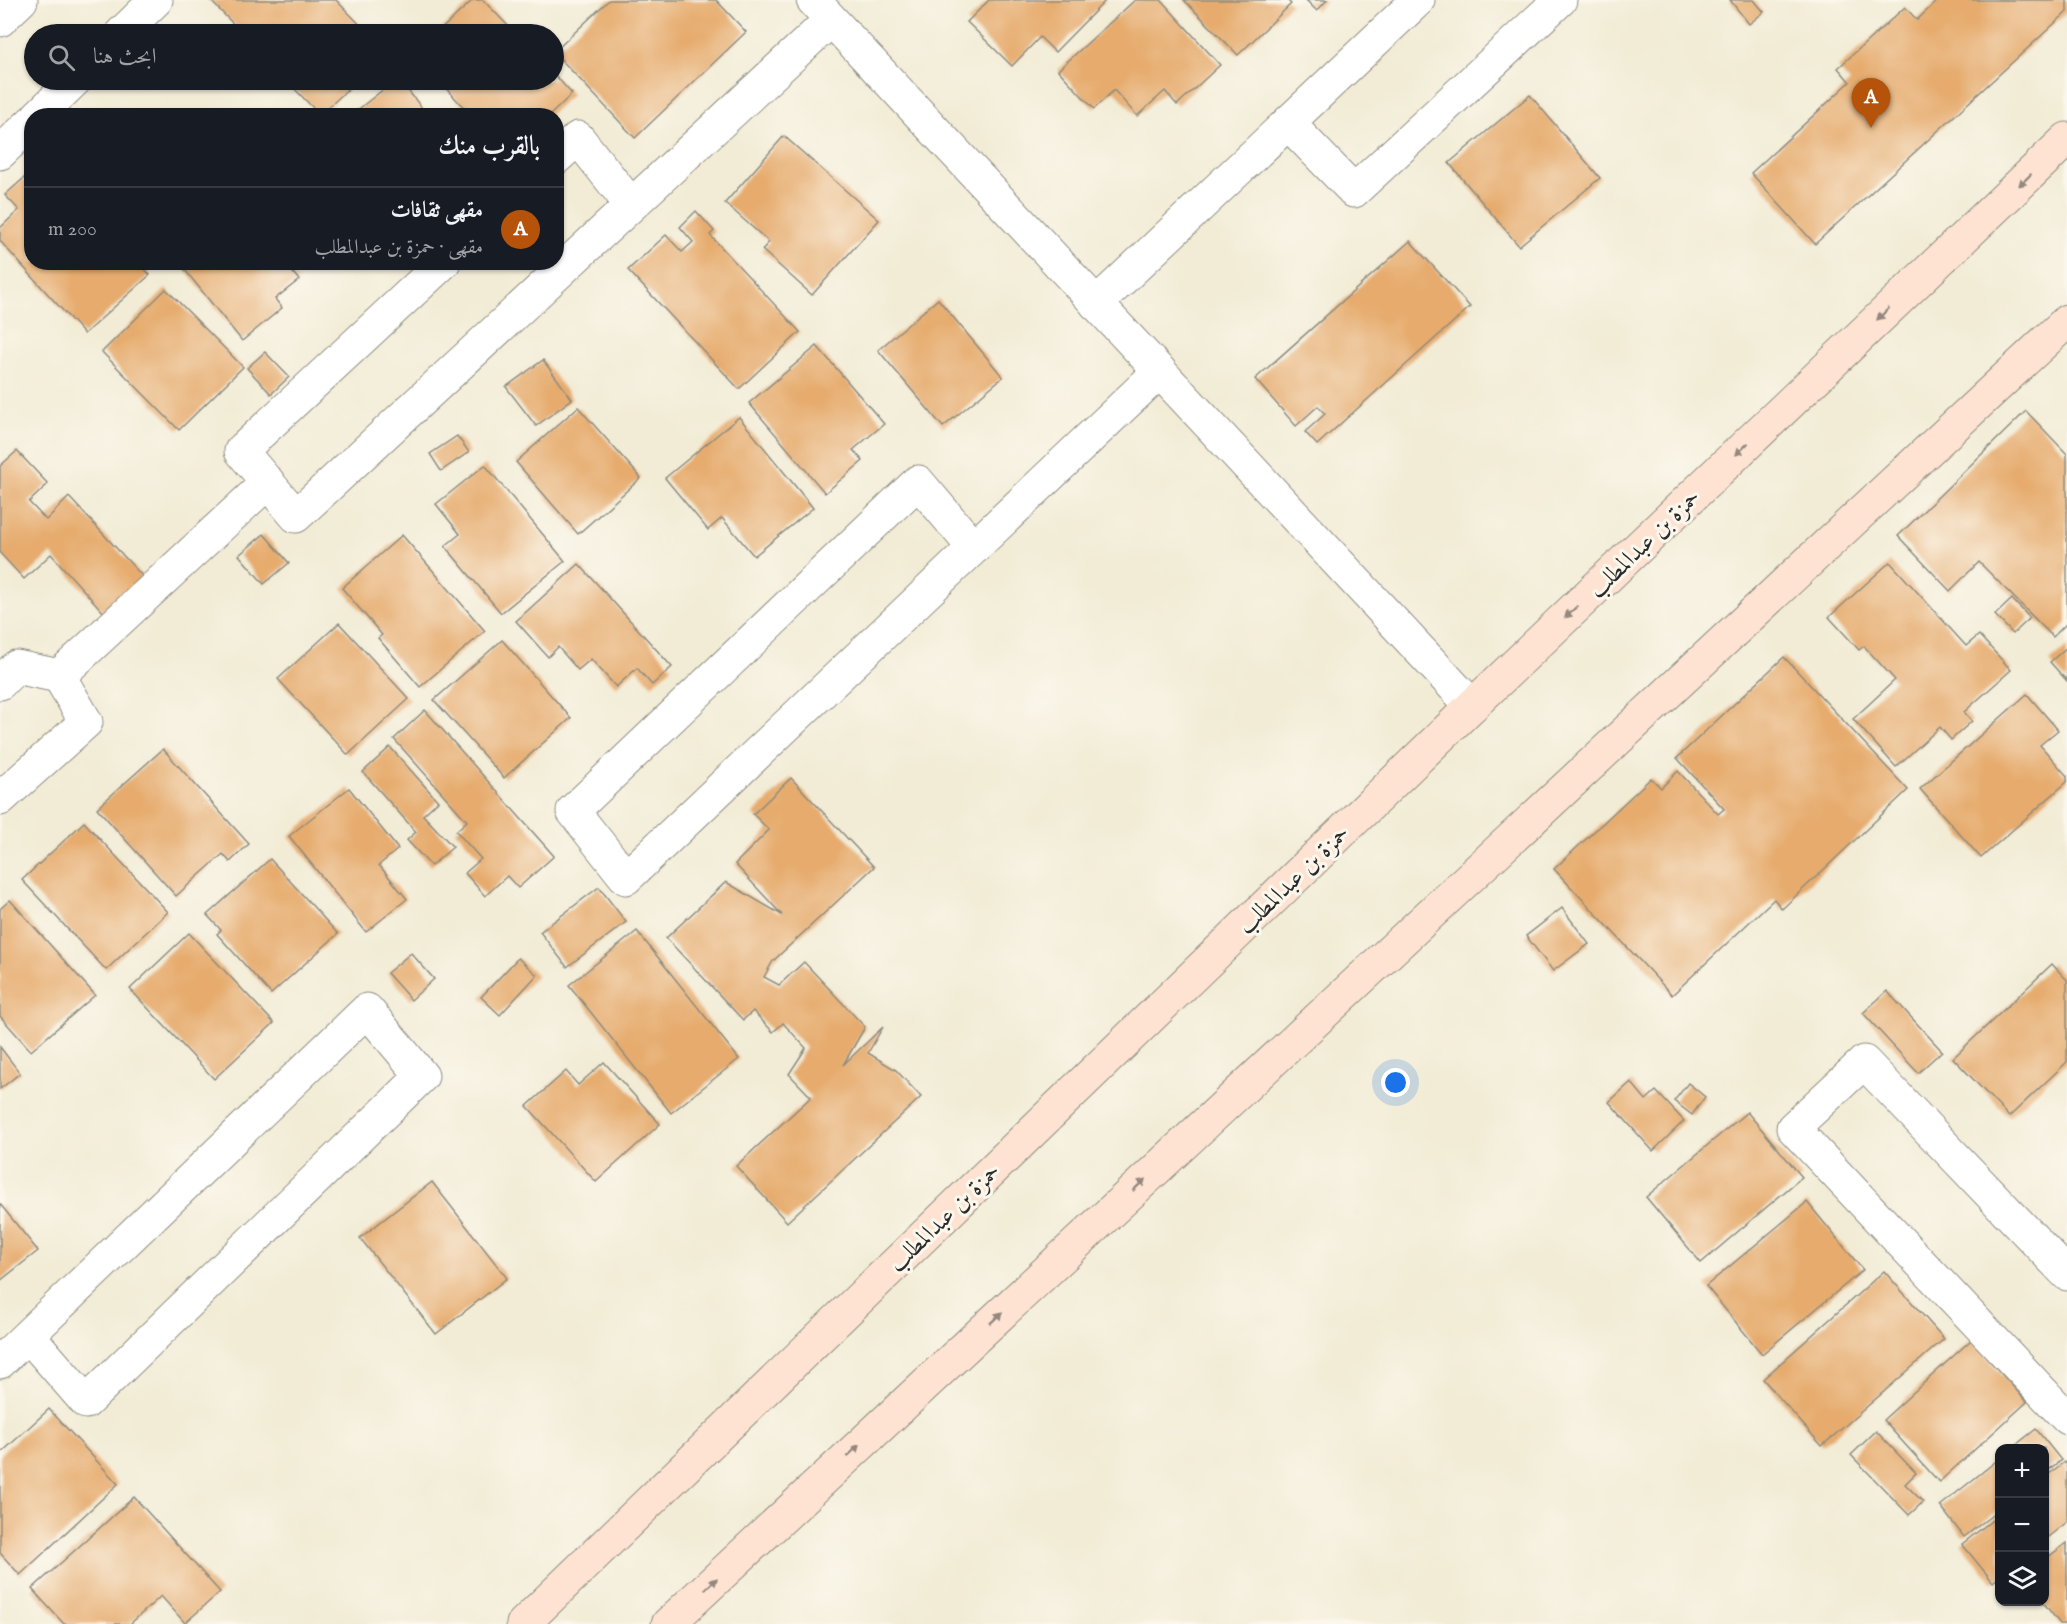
<!DOCTYPE html>
<html lang="ar">
<head>
<meta charset="utf-8">
<style>
  :root { --surface:#171b24; --page:#242831; --text:#f1f3f6; --muted:#9ea1a6; --line:#363941; --accent:#b45309 }
  body { margin:0; font-family:"IM FELL English",Amiri,serif; background:var(--page); color:var(--text); direction:rtl }
  .controls { position:absolute; right:18px; bottom:18px; display:grid; overflow:hidden; border-radius:12px; box-shadow:0 2px 4px #0004 }
  .controls button { width:54px; height:54px; display:grid; place-items:center; padding:0; border:0; border-bottom:2px solid var(--line); background:var(--surface); color:var(--text); font:30px sans-serif }
  .you { position:absolute; left:1396px; top:1083px; width:21px; height:21px; margin:-15px; border:4px solid #fff; border-radius:50%; background:#1a73e8; box-shadow:0 0 0 9px #1a73e833 }
  .badge { display:grid; place-items:center; width:39px; height:39px; border-radius:50%; background:var(--accent); color:#fff; font-size:20px; font-weight:700 }
  .pin { position:absolute; translate:-50% -50px; filter:drop-shadow(0 2px 3px #0008) }
  .pin::after { content:''; position:absolute; top:32px; width:21px; height:18px; background:inherit; clip-path:polygon(0 0,100% 0,50% 100%) }
  .list { margin:0; padding:0; list-style:none }
  h2 { display:flex; justify-content:space-between; align-items:center; height:78px; margin:0; padding:0 24px; font-size:26px }
  h2 small { font-size:20px; font-weight:400; color:var(--muted) }
  .list li { display:grid; grid-template-columns:39px 1fr auto; gap:18px; align-items:center; box-sizing:border-box; height:84px; padding:0 24px; border-top:2px solid var(--line) }
  .list b { display:block; font-size:22px; white-space:nowrap }
  .list p { margin:0; font-size:20px; white-space:nowrap; color:var(--muted) }
  .list em { font-size:20px; font-style:normal; color:var(--muted) }
  .icon { flex:none; width:33px; height:33px; fill:none; stroke:currentColor; stroke-width:2; stroke-linecap:round; stroke-linejoin:round }
  .map { position:relative; flex:none; width:2067px; height:1624px; overflow:hidden; direction:ltr }
  .search { position:absolute; background:var(--surface); box-shadow:0 2px 4px #0004; left:24px; top:24px; width:540px; height:66px; display:flex; align-items:center; gap:15px; box-sizing:border-box; padding:0 21px; border-radius:33px; color:var(--muted); font-size:22px }
  .panel { position:absolute; background:var(--surface); box-shadow:0 2px 4px #0004; left:24px; top:108px; width:540px; height:162px; border-radius:24px; direction:rtl }
  .map>svg:first-child { display:block }
</style>
</head>
<body>
<div class="map">
<svg width="2067" height="1624" viewBox="0 0 2067 1624">
  <rect width="100%" height="100%" fill="#fbf7ec"/>
  <filter id="ink" filterUnits="userSpaceOnUse"><feTurbulence type="fractalNoise" baseFrequency=".0167" numOctaves="2"/><feDisplacementMap in="SourceGraphic" scale="12" xChannelSelector="R" yChannelSelector="G"/><feConvolveMatrix kernelMatrix="1 2 1 2 8 2 1 2 1" color-interpolation-filters="sRGB"/></filter>
  <filter id="wash" filterUnits="userSpaceOnUse"><feTurbulence type="fractalNoise" baseFrequency=".008" numOctaves="4" result="noise"/><feDisplacementMap in="SourceGraphic" scale="24" xChannelSelector="R" yChannelSelector="G"/><feGaussianBlur stdDeviation="1.35" result="paint"/><feColorMatrix in="noise" values="0 0 0 0 0 0 0 0 0 0 0 0 0 0 0 0 0 1.4 0 .05"/><feComposite in="paint" operator="in"/></filter>
  <g filter="url(#wash)">
    <rect width="100%" height="100%" fill="#f2ecd6"/>
    <g id="blocks">
      <!-- building -->
      <g fill="#e6ab6d">
        <path d="M210,0H336L369,34H243Z"/>
        <path d="M473,0H483L516,34H436Z"/>
        <path d="M609,0H716L746,32L635,138L554,52Z"/>
        <path d="M989,0H1106L1055,52L1040,37L1012,66L967,22Z"/>
        <path d="M1135,0H1161L1220,65L1177,105L1165,91L1137,116L1114,90L1094,109L1058,70Z"/>
        <path d="M1184,0H1287L1291,4L1238,55Z"/>
        <path d="M1306,0H1327L1317,11Z"/>
        <path d="M1730,0H1754L1764,12L1749,24Z"/>
        <path d="M1938,0H2067V12L1815,244L1751,173L1850,82L1838,68L1905,7L1917,20Z"/>
        <path d="M554,74L572,94L549,116H472L438,80H554Z"/>
        <path d="M286,80H358L320,115Z"/>
        <path d="M395,80H400L428,116H350Z"/>
        <path d="M1530,95L1600,178L1519,246L1449,163Z"/>
        <path d="M784,136L879,220L812,295L762,250L769,242L725,203Z"/>
        <path d="M32,171V262H139L150,275L84,334L0,241V228L19,210L5,195Z"/>
        <path d="M696,211L714,231L710,235L800,332L739,389L628,270L666,235L682,252L693,242L680,227Z"/>
        <path d="M1410,241L1470,307L1317,445L1305,432L1325,414L1318,406L1296,426L1255,379Z"/>
        <path d="M194,262H284L299,280L275,299L282,308L242,341L185,270Z"/>
        <path d="M166,289L243,367L179,430L102,352Z"/>
        <path d="M938,299L1003,377L943,427L878,350Z"/>
        <path d="M817,346L884,424L853,450L863,461L825,493L749,403Z"/>
        <path d="M265,352L289,377L271,394L247,368Z"/>
        <path d="M543,360L572,399L536,426L506,387Z"/>
        <path d="M578,407L641,478L578,534L516,462Z"/>
        <path d="M2026,411L2067,454V623L2053,637L1979,562L1950,591L1898,536Z"/>
        <path d="M739,417L813,508L754,556L722,518L708,530L665,478Z"/>
        <path d="M457,436L469,452L441,471L430,454Z"/>
        <path d="M17,451L48,484L29,502L46,520L69,497L144,578L105,614L51,554L24,579L0,553V466Z"/>
        <path d="M485,465L565,561L501,613L445,546L460,534L436,504Z"/>
        <path d="M264,534L289,563L264,584L239,555Z"/>
        <path d="M402,535L485,631L420,687L378,638L382,635L342,588Z"/>
        <path d="M1890,562L1966,646L1979,635L2011,670L1964,712L1972,721L1951,740L1940,727L1896,767L1853,719L1895,680L1864,646L1859,650L1829,617Z"/>
        <path d="M579,564L672,667L652,685L637,668L616,687L591,659L578,670L558,647L548,657L516,621Z"/>
        <path d="M2012,599L2030,618L2013,634L1995,615Z"/>
        <path d="M339,623L409,699L348,755L278,679Z"/>
        <path d="M502,640L571,718L504,778L434,700Z"/>
        <path d="M2067,647V681L2050,662Z"/>
        <path d="M1784,657L1908,790L1782,909L1774,899L1672,995L1554,869L1651,778L1661,788L1678,771L1718,814L1724,809L1677,758Z"/>
        <path d="M2027,694L2058,730L2040,745L2067,776V782L1981,858L1920,789Z"/>
        <path d="M425,710L554,856L518,888L507,876L485,896L465,873L481,859L456,831L467,821L394,739Z"/>
        <path d="M390,747L438,801L423,815L453,847L431,866L407,840L416,832L363,772Z"/>
        <path d="M163,749L249,844L230,862L223,854L176,896L97,808Z"/>
        <path d="M791,778L874,867L773,961L764,977L779,985L804,962L865,1027L843,1065L883,1027L868,1053L896,1070L921,1097L787,1222L736,1166L811,1097L789,1074L806,1048L783,1023L773,1032L753,1011L743,1020L666,938L726,882L782,915L735,864L769,830L753,814Z"/>
        <path d="M349,788L398,849L379,865L407,899L366,932L289,836Z"/>
        <path d="M84,822L168,912L106,970L22,880Z"/>
        <path d="M270,859L338,934L271,994L217,934L221,930L207,915Z"/>
        <path d="M599,887L626,922L567,967L540,932Z"/>
        <path d="M10,900L95,995L31,1051L0,1016V909Z"/>
        <path d="M1562,908L1589,944L1553,971L1526,936Z"/>
        <path d="M637,931L739,1059L671,1113L569,985Z"/>
        <path d="M189,933L274,1023L214,1079L130,989Z"/>
        <path d="M411,953L434,979L411,1000L387,973Z"/>
        <path d="M518,958L537,975L500,1015L481,997Z"/>
        <path d="M2052,964L2067,980V1062L2009,1117L1953,1058Z"/>
        <path d="M1887,991L1942,1051L1918,1073L1863,1013Z"/>
        <path d="M0,1047L20,1073L0,1089Z"/>
        <path d="M604,1062L660,1124L596,1182L527,1106L566,1071L578,1085Z"/>
        <path d="M1631,1082L1646,1100L1656,1091L1684,1121L1653,1151L1609,1102Z"/>
        <path d="M1688,1083L1705,1097L1692,1115L1674,1101Z"/>
        <path d="M1747,1112L1802,1177L1701,1263L1646,1197Z"/>
        <path d="M432,1182L507,1278L436,1334L360,1238Z"/>
        <path d="M1807,1202L1863,1270L1762,1354L1706,1286Z"/>
        <path d="M0,1204L38,1251L0,1281Z"/>
        <path d="M1884,1271L1944,1339L1822,1446L1763,1379Z"/>
        <path d="M1971,1340L2027,1402L1939,1482L1883,1420Z"/>
        <path d="M49,1409L118,1484L20,1575L0,1553V1454Z"/>
        <path d="M2036,1429L2061,1460L2044,1473V1448H2012Z"/>
        <path d="M1876,1431L1916,1473L1905,1484L1923,1502L1909,1515L1851,1455Z"/>
        <path d="M2000,1458V1509L1964,1537L1940,1506Z"/>
        <path d="M2064,1462L2067,1467V1522L2044,1540V1478Z"/>
        <path d="M134,1497L220,1592L185,1623L161,1596L130,1624H64L32,1589Z"/>
        <path d="M2000,1514V1576L1993,1582L1962,1544Z"/>
        <path d="M2067,1543V1624H2060L2043,1602L2044,1560Z"/>
      </g>
    </g>
  </g>
  <g filter="url(#ink)">
    <use href="#blocks" fill-opacity="0" stroke="#8e8c80" stroke-width="1.5"/>
    <g fill="none" stroke-linecap="round" stroke-linejoin="round">
      <!-- street casing -->
      <g stroke="#8e8c80" stroke-width="35">
        <g id="street">
          <path d="M813,0L1472,706"/>
          <path d="M0,20L21,0"/>
          <path d="M121,34L156,0"/>
          <path d="M38,116L75,80"/>
          <path d="M1288,123L1354,191L1560,0"/>
          <path d="M0,153L32,122"/>
          <path d="M556,158L578,138L631,205"/>
          <path d="M444,262L241,451L296,516L831,20"/>
          <path d="M1096,304L1418,0"/>
          <path d="M974,548L918,482L573,811L626,878L1160,371"/>
          <path d="M59,676L268,482"/>
          <path d="M0,683L16,667L59,676L86,722L0,799"/>
          <path d="M2067,1274L1864,1062L1793,1128L2067,1418"/>
          <path d="M0,1362L367,1010L422,1076L86,1402L28,1335"/>
        </g>
      </g>
      <!-- secondary casing -->
      <g stroke="#8e8c80" stroke-width="35">
        <g id="secondary">
          <path d="M523,1624L1472,706L2067,139"/>
          <path d="M668,1624L2067,321"/>
        </g>
      </g>
      <!-- street -->
      <use href="#street" stroke="#fff" stroke-width="33"/>
      <!-- secondary -->
      <use href="#secondary" stroke="#fee3d2" stroke-width="33"/>
    </g>
    <!-- one-way arrows -->
    <defs><path id="oneway-solid" d="M-6-.8H1V-3.2L6.5 0L1 3.2V.8H-6Z" transform="scale(1.5)"/></defs>
    <g fill="#94877e">
      <use href="#oneway-solid" transform="translate(2025 180) rotate(136)"/>
      <use href="#oneway-solid" transform="translate(1883 314) rotate(136)"/>
      <use href="#oneway-solid" transform="translate(1742 449) rotate(136)"/>
      <use href="#oneway-solid" transform="translate(1571 612) rotate(136)"/>
      <use href="#oneway-solid" transform="translate(1139 1185) rotate(-43)"/>
      <use href="#oneway-solid" transform="translate(996 1318) rotate(-43)"/>
      <use href="#oneway-solid" transform="translate(853 1451) rotate(-43)"/>
      <use href="#oneway-solid" transform="translate(711 1584) rotate(-43)"/>
    </g>
  </g>
  <g text-anchor="middle" stroke-width="6" stroke-linejoin="round" paint-order="stroke">
    <!-- street labels -->
    <g font-size="24" fill="#2b2b2b" stroke="#fbf7ec">
      <text transform="translate(1644 543) rotate(-44)" y="8">حمزة بن عبدالمطلب</text>
      <text transform="translate(1293 879) rotate(-44)" y="8">حمزة بن عبدالمطلب</text>
      <text transform="translate(944 1217) rotate(-44)" y="8">حمزة بن عبدالمطلب</text>
    </g>
  </g>
</svg>
<div class="controls">
<button>+</button>
<button>−</button>
<button><svg class="icon" aria-label="layers" viewBox="0 0 24 24"><path d="M12 4l9 5-9 5-9-5zM3 14l9 5 9-5"/></svg></button>
</div>
<div class="you"></div>
<div class="pin badge" style="left:1871px;top:128px">A</div>
<div class="search"><svg class="icon" aria-label="search" viewBox="0 0 24 24"><circle cx="10" cy="10" r="6"/><path d="M15 15l6 6"/></svg>ابحث هنا</div>
<section class="panel">
<h2>بالقرب منك<small></small></h2>
<ul class="list">
<li><span class="badge">A</span><div><b>مقهى ثقافات</b><p>مقهى · حمزة بن عبدالمطلب</p></div><em>200 m</em></li>
</ul>
</section>
</div>
</body>
</html>
